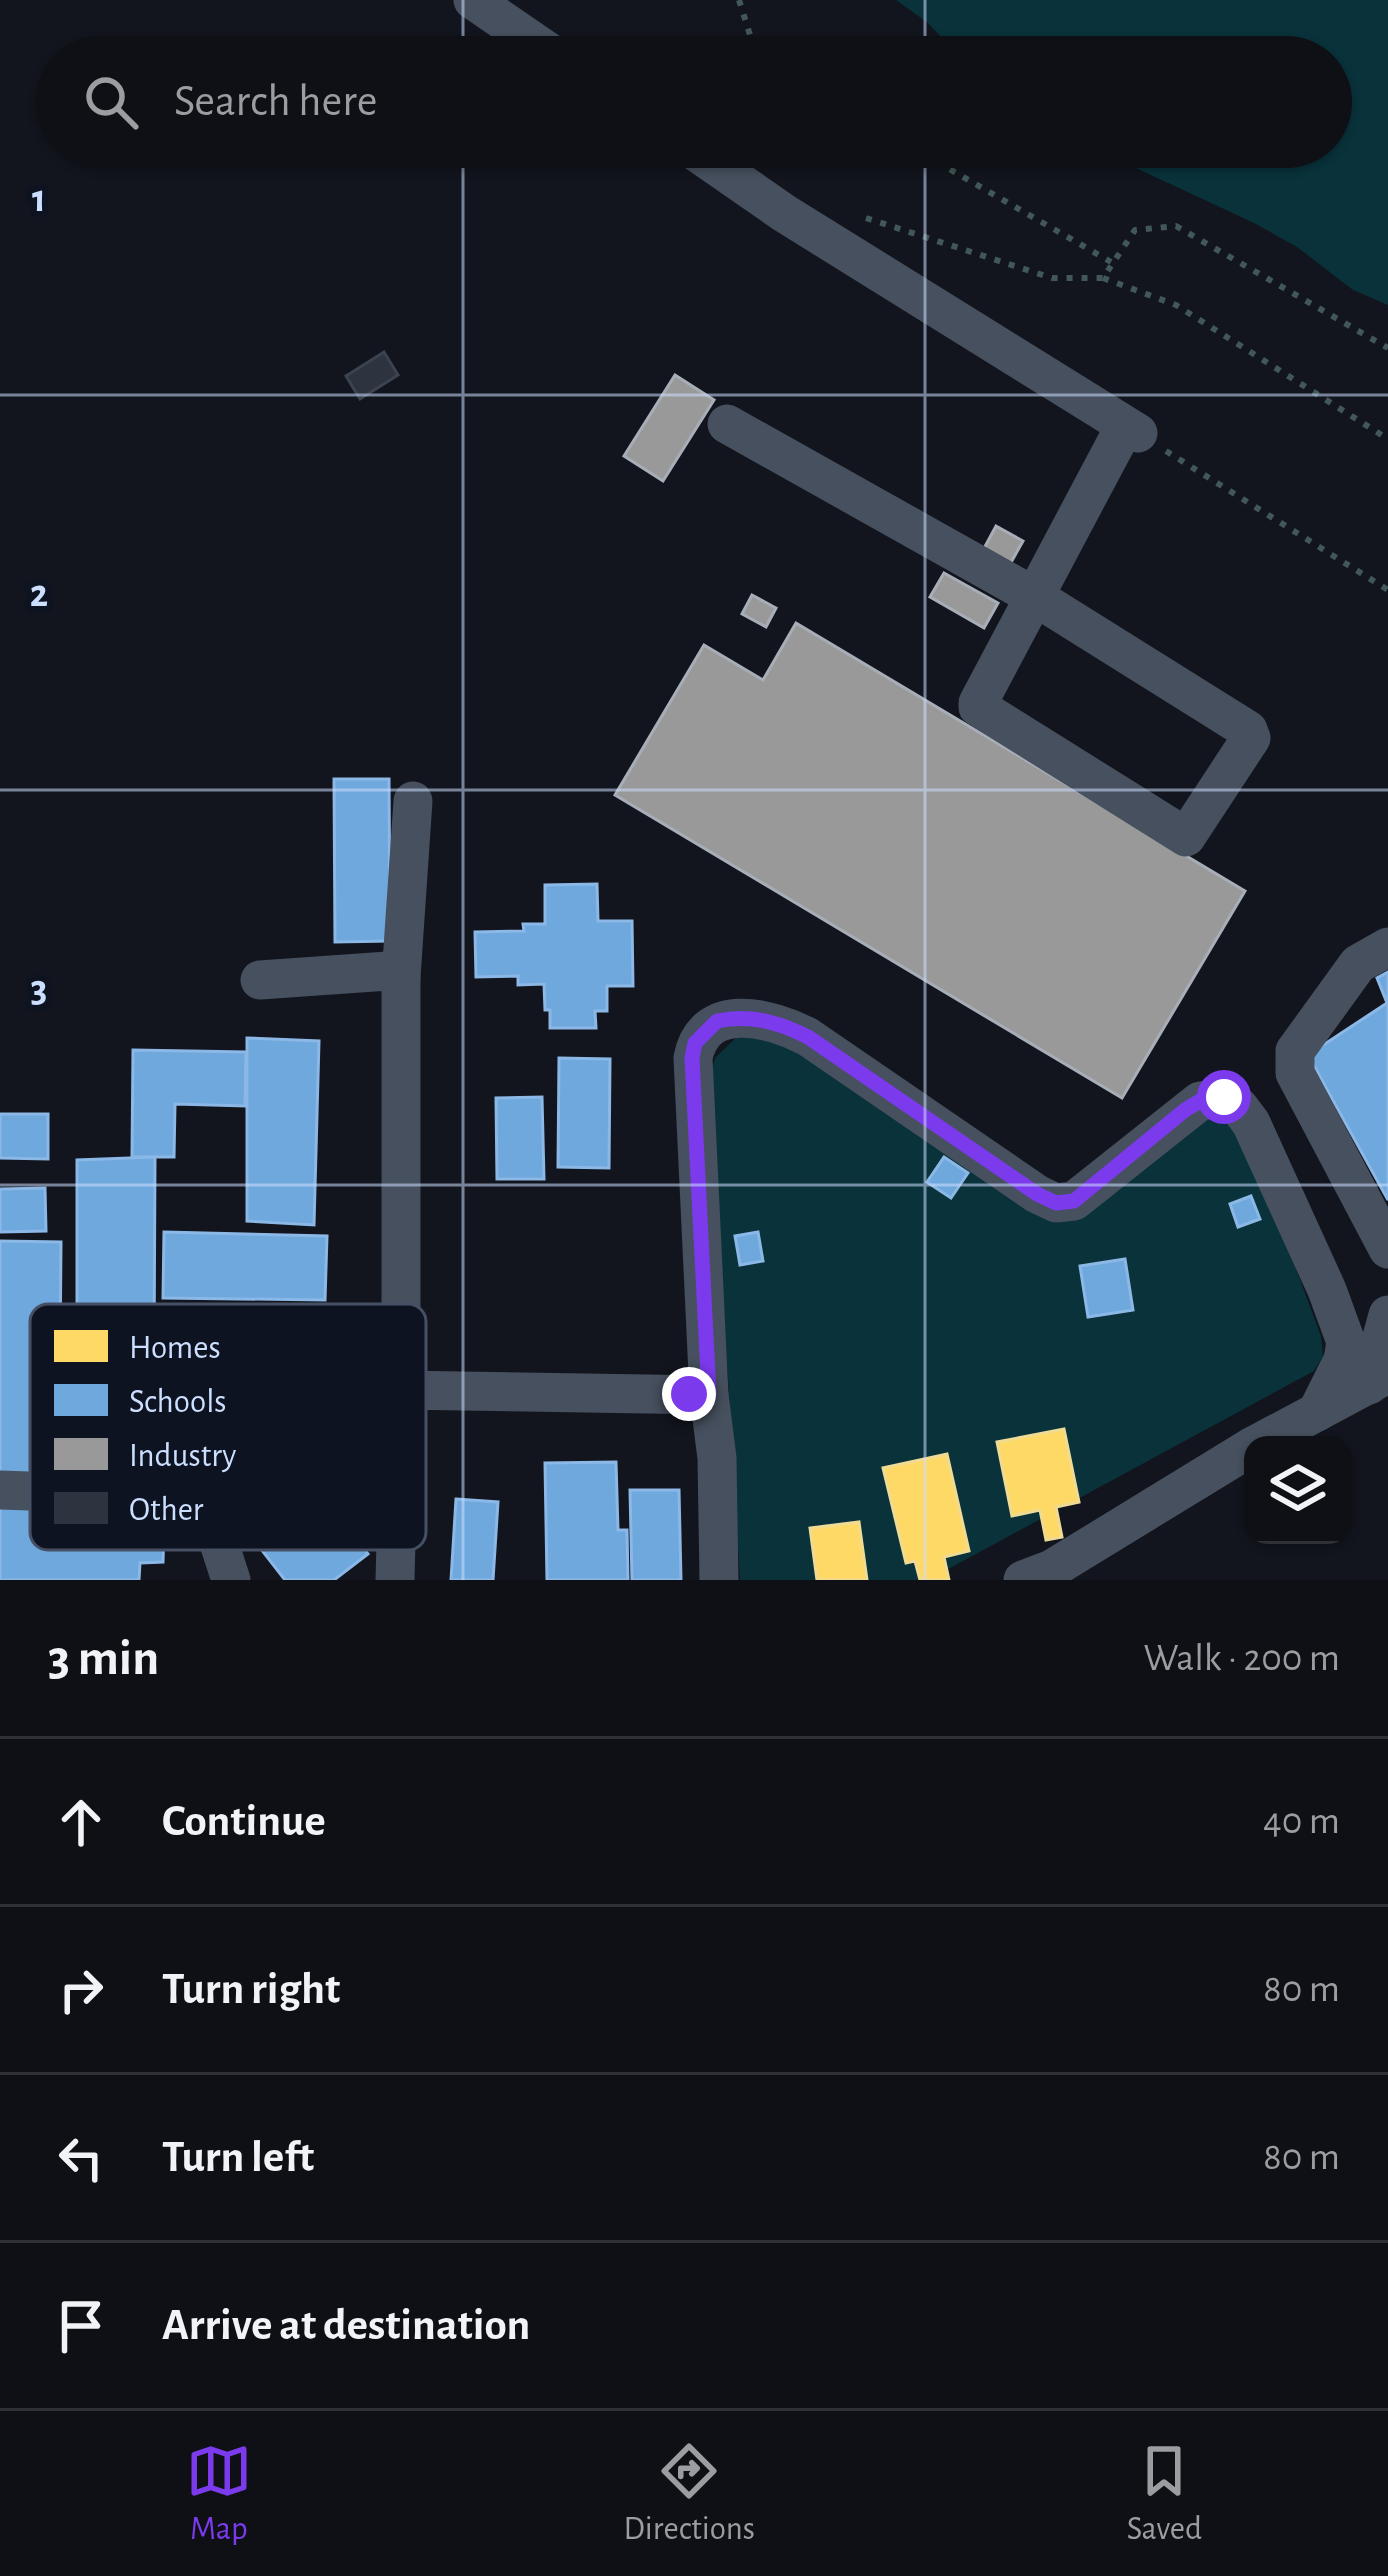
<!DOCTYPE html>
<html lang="en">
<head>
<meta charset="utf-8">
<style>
  :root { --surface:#0e1016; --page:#1c1e23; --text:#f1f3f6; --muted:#9b9da1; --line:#2e3035; --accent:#7c3aed }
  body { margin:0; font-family:"Alegreya Sans",sans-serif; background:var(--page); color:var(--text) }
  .controls { position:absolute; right:36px; bottom:36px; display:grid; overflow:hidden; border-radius:24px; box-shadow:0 3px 9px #0004 }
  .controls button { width:108px; height:108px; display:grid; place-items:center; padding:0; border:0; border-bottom:3px solid var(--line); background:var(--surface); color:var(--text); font:60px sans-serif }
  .stop { position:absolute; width:36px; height:36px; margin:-27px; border:9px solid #7c3aed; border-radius:50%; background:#fff }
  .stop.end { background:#7c3aed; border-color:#fff; box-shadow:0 3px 12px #0008 }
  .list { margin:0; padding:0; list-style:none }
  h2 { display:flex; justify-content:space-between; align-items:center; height:156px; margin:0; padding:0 48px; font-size:51px }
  h2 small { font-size:39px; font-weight:400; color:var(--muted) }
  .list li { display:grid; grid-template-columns:78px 1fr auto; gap:36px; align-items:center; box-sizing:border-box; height:168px; padding:0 48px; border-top:3px solid var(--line) }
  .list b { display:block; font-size:45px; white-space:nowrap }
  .list em { font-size:39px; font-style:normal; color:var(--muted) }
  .icon { flex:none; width:66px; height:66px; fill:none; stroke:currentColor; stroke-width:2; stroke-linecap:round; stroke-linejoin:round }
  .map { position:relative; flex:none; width:1388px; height:1580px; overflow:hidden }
  .search { position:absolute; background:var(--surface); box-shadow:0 3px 9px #0004; left:36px; right:36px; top:36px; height:132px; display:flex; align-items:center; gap:30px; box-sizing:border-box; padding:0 42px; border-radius:66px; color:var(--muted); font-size:45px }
  .sheet { height:828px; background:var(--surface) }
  nav { display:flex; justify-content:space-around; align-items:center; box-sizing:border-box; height:168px; border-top:3px solid var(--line); background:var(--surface); font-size:33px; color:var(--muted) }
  nav a { display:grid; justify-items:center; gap:6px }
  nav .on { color:var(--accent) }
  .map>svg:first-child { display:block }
</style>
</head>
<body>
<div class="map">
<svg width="1388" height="1580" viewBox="0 0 1388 1580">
  <rect width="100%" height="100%" fill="#12151d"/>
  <!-- water -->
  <g fill="#09323b">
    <path d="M896,0H1388V305L1353,290L1297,247L1254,223L1091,147H1331V57H960L928,23Z"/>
    <path d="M768,1029L1056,1223L1085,1216L1211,1108L1239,1129L1257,1164L1321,1336L1323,1356L1314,1371L928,1580H740L721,1260L706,1095L715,1058L742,1032Z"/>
  </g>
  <!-- homes -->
  <g fill="#ffd966" stroke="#f0db94" stroke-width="3">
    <path d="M1064,1429L1079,1502L1056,1507L1062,1537L1046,1540L1040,1510L1012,1516L997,1442Z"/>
    <path d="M947,1454L969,1551L944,1557L949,1580H920L915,1561L906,1563L883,1468Z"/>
    <path d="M859,1522L867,1580H817L810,1528Z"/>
  </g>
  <!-- schools -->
  <g fill="#6fa8dc" stroke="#8bb8e6" stroke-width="3">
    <path d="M334,779H389L390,941L335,942Z"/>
    <path d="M597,884L598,921H632L633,986H607V1011H595L596,1028H550V1010H545L544,984L518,985V976L476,977L475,932L524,931L523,924H545V885Z"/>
    <path d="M1388,972V1200L1308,1055L1387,1003L1377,978Z"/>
    <path d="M247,1038L319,1041L314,1225L247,1221Z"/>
    <path d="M133,1050L246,1052L245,1106L175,1104L174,1157H132Z"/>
    <path d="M559,1058L610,1059L609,1168L558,1167Z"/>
    <path d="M542,1097L544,1179H497L496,1098Z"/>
    <path d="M0,1114H48V1159L0,1158Z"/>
    <path d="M155,1157L154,1358H77V1160Z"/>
    <path d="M944,1157L968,1173L951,1198L927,1182Z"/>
    <path d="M45,1188L46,1231L0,1232V1189Z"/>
    <path d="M1251,1196L1260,1219L1238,1227L1230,1204Z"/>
    <path d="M164,1232L327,1236L325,1300L163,1298Z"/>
    <path d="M758,1232L763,1261L740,1265L735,1236Z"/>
    <path d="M0,1241L61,1242L59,1482H0Z"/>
    <path d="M1125,1259L1133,1310L1088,1317L1080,1266Z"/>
    <path d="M616,1462L618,1530H627L628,1580H547L545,1463Z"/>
    <path d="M312,1481L368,1554L334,1580H285L247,1531Z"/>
    <path d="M630,1490H679L681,1580H632Z"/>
    <path d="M456,1499L498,1502L493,1580H451Z"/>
    <path d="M141,1505L144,1525H164L163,1562L140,1563L139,1580H0V1506Z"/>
  </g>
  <!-- industry -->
  <g fill="#999" stroke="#a8aeb8" stroke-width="3">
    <path d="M675,375L714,400L663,481L624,456Z"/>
    <path d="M996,526L1023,541L1009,566L982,552Z"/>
    <path d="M944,573L998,603L984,628L930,597Z"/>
    <path d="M752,595L776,608L766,627L742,614Z"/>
    <path d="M796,623L1245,891L1122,1098L615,795L704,645L763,680Z"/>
  </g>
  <!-- building -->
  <path fill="#2e343f" stroke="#3b4250" stroke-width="3" d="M384,352L398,375L360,399L346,376Z"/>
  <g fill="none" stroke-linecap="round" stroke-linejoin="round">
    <!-- path -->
    <g stroke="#425858" stroke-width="6" stroke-dasharray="6 9" stroke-linecap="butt">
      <path d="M739,0L757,57"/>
      <path d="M911,147L1111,262"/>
      <path d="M866,218L1052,278H1103L1135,230L1176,226L1388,348"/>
      <path d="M1103,278L1176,305L1388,439"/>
      <path d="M1166,451L1388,590"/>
    </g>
    <!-- minor -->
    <g stroke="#46505e" stroke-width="39">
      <path d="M473,0L556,57"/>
      <path d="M689,147L784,213L1138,433"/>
      <path d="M727,424L1037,598L1248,730L1251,738L1186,837L978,707V703L1125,426"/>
      <path d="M1388,947L1358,964L1295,1051V1073L1388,1249"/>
      <path d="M401,977L413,801"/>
      <path d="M260,980L388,971L401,977V1348L395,1580"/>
      <path d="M1369,1385L1388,1315"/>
      <path d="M399,1390L709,1395L717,1458L719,1580"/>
      <path d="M709,1395L693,1058C704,1000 770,1017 808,1037L1037,1194L1056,1203L1074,1201L1200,1101L1224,1098L1239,1107L1251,1123L1327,1290L1346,1342L1343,1360L1317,1412"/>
      <path d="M1255,1445L1388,1374"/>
      <path d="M0,1490L204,1497"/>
      <path d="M231,1580L204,1497L208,1383L215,1337L220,1329L233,1325L401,1348"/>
      <path d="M1023,1580L1052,1569L1253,1446"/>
    </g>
  </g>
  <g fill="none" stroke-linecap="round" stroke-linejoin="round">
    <!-- route -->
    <path stroke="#7c3aed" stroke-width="15" d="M689,1394L709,1395L692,1058L695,1043L717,1021C750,1014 778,1022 808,1037L1037,1194L1056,1203L1074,1201L1185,1110L1200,1101L1224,1097"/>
  </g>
  <!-- grid -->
  <path fill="none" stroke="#ccdfff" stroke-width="3" stroke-opacity="0.55" d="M463,0V57M925,0V57M463,147V1580M925,147V1580M0,395H1388M0,790H1388M0,1185H1388"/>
  <!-- legend -->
  <rect x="30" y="1304" width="396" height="246" rx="18" fill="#0d1321" stroke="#465064" stroke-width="3"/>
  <rect x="54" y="1330" width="54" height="32" fill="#ffd966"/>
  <rect x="54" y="1384" width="54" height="32" fill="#6fa8dc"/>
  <rect x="54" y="1438" width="54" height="32" fill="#999"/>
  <rect x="54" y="1492" width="54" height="32" fill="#2e343f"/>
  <g font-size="33" fill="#ccdfff">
    <text x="129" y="1358">Homes</text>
    <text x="129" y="1412">Schools</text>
    <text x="129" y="1466">Industry</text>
    <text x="129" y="1520">Other</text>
  </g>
  <g font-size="39" text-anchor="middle" font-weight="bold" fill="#ccdfff" stroke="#0d1321" stroke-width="12" stroke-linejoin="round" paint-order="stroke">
    <text x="39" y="211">1</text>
    <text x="39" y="606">2</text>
    <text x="39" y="1001">3</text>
  </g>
</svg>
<div class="controls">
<button><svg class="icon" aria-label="layers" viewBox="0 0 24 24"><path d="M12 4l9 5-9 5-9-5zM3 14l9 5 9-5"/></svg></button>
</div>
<div class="stop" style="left:1224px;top:1097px"></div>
<div class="stop end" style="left:689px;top:1394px"></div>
<div class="search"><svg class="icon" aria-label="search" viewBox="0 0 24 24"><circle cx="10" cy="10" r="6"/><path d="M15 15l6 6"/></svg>Search here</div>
</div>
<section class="sheet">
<h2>3 min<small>Walk · 200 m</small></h2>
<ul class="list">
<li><svg class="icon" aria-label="ahead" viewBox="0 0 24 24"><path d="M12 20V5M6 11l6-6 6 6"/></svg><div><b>Continue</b></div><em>40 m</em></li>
<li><svg class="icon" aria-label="right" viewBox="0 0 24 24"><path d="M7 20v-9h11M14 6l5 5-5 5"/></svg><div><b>Turn right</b></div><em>80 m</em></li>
<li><svg class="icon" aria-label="left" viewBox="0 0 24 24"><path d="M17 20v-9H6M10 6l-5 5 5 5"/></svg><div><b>Turn left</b></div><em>80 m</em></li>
<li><svg class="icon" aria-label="arrive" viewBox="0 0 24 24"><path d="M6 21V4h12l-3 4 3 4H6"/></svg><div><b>Arrive at destination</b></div></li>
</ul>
</section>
<nav>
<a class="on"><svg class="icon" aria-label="map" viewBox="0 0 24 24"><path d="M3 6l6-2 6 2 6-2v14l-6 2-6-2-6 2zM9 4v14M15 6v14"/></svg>Map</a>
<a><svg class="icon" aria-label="directions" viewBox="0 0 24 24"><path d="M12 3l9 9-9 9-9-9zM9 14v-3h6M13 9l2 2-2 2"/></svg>Directions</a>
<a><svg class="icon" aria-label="saved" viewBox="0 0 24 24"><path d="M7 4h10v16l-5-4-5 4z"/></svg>Saved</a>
</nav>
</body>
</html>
